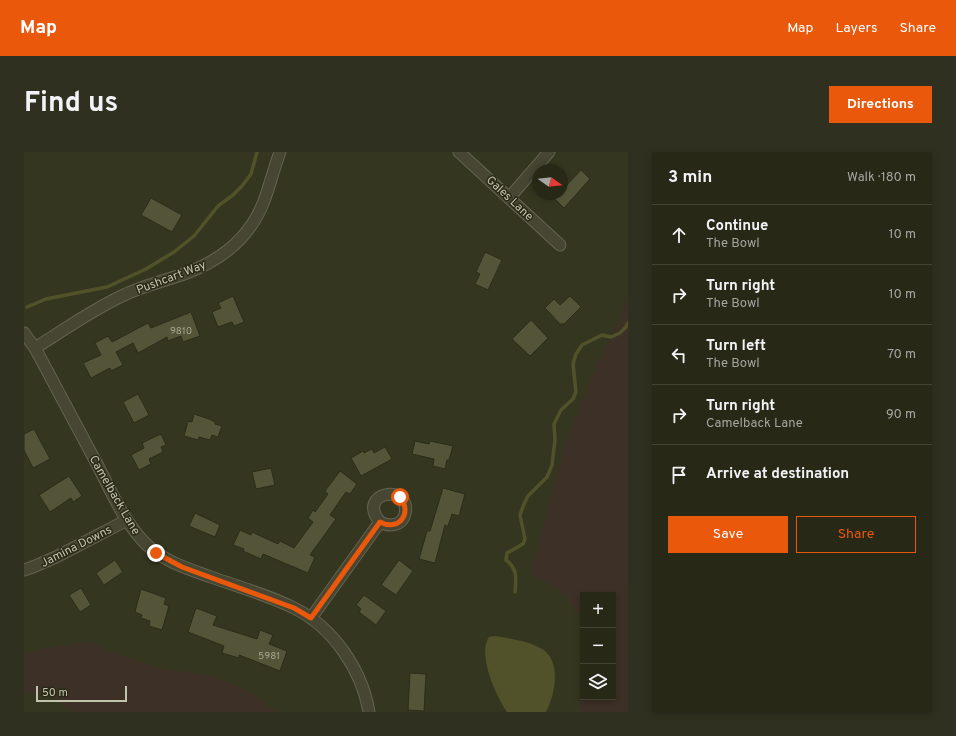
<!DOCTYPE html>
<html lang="en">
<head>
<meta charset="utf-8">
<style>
  :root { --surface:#282817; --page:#303020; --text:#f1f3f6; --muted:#a5a6a1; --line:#444436; --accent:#ea580c }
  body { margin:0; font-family:Overpass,sans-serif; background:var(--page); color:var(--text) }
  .controls { position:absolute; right:12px; bottom:12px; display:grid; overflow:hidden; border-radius:0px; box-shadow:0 2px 6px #0003 }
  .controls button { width:36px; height:36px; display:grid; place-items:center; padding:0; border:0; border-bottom:1px solid var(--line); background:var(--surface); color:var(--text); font:20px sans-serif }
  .compass { position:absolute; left:508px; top:12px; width:36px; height:36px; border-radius:50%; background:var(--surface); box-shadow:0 2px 6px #0003; rotate:105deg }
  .scale { position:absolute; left:12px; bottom:10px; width:91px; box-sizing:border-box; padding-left:4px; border:2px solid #c2c3ac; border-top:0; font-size:11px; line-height:14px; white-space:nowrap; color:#c2c3ac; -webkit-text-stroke:3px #2a2a18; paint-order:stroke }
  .stop { position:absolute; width:12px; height:12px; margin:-9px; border:3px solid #ea580c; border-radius:50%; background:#fff }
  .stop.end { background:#ea580c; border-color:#fff; box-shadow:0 1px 4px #0008 }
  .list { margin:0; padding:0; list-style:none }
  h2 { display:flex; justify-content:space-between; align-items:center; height:52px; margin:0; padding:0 16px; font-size:17px }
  h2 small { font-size:13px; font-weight:400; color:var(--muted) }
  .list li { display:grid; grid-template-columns:26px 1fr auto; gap:12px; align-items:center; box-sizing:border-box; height:60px; padding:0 16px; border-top:1px solid var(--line) }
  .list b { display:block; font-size:15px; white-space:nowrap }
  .list p { margin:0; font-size:13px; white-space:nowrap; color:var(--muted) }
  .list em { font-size:13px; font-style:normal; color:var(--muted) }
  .actions { display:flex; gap:8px; padding:12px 16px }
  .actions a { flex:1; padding:9px 0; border:1px solid var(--accent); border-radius:0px; text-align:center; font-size:14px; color:var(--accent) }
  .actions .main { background:var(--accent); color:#fff }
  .icon { flex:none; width:22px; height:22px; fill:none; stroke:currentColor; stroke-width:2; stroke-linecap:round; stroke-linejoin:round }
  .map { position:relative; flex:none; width:604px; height:560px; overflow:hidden; border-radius:0px }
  header { display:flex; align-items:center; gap:24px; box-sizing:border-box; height:56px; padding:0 20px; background:var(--accent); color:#fff }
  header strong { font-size:19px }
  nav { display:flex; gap:22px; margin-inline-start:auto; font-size:14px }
  .intro { display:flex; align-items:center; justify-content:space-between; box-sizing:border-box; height:96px; padding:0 24px }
  h1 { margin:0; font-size:28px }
  .button { padding:10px 18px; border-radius:0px; background:var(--accent); color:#fff; font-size:14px; font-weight:700 }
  main { display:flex; gap:24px; padding:0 24px }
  aside { flex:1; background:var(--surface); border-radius:0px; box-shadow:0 2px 6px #0003 }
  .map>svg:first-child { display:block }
</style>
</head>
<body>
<header>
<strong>Map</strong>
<nav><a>Map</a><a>Layers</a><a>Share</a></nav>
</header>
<div class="intro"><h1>Find us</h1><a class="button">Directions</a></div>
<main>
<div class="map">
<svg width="604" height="560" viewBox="0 0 604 560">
  <rect width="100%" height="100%" fill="#35361f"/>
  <!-- green -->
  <g fill="#3d3026" fill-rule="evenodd">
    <path d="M604,142V433H603L604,560H557L558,529L556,465L542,443L507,421L541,294L567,226L597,164ZM559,443H589V545H559Z"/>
    <path d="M65,490L96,503L129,515L193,525L230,542L253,560H51L31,546L2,540L0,541V502L16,497Z"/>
  </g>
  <!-- water -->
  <path fill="#52522a" d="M472,484C487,487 505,489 518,497C538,509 531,543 522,560H483C472,544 453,502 465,485Z"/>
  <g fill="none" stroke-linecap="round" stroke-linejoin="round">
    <!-- stream -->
    <g stroke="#52522a" stroke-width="3.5">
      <path d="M3,155L22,147L83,135L122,117L150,100L170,84L194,54L209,43L218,34L227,22L233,0"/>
      <path d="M491,440C492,426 494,417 482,408L483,401L499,392L501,387L496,363L500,352L504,344L523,325L528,313L531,288L530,272L537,258L549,247L552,240L549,212L552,202L558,193L578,183L587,185L596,181L602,175L604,171"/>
    </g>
  </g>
  <!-- building -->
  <g fill="#535438" stroke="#2c2d1a">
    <path d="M557,18L566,27L540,56L530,46L534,42H538V38Z"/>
    <path d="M127,46L158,63L148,80L117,63Z"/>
    <path d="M461,100L478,108L464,138L451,132L456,122L452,120Z"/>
    <path d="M209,144L220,170L210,174L208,170L194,175L188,160L197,156L194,151Z"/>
    <path d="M546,144L557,155L540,172H536L521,156L530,147L536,153Z"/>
    <path d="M167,160L176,184L159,190L157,184L144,189L143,185L114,201L109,191L92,200L99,213L87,219L86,216L67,226L59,211L77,203L71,191L84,184L88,190L124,171L127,176Z"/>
    <path d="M507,168L524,186L506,204L488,187Z"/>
    <path d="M114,242L125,263L110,271L99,250Z"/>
    <path d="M170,262L185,267L191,270V272L198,274L194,285L188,283L186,288L175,285L174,288L160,284L164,269L168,270Z"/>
    <path d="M10,277L26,307L9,316L0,298V282Z"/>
    <path d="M137,282L142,293L137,295L139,300L125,307L127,312L115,318L107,303L120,296L118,291Z"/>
    <path d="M391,289L405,292L406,289L429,294L425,308H423L421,317L409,314L410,307L388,302Z"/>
    <path d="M361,295L368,307L337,324L327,306L339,299L340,301L348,297L350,301Z"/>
    <path d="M247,316L251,333L232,337L228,320Z"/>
    <path d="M316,319L333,332L326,342L322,340L306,363L312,367L286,403L291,405L284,421L239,402L237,407L219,399L220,397L209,393L216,378L227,383L228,380L254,392L256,389L270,396L289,370L284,366L289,358L291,360L304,342L301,339Z"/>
    <path d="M45,324L58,344L49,350L47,346L26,360L15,343Z"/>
    <path d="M419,336L441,342L435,364L428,362L424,374L421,373L411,411L395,407L403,379H406Z"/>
    <path d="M171,361L196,373L191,385L165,374Z"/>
    <path d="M91,408L99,420L80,433L72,421Z"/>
    <path d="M375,408L389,419L372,443L357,433Z"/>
    <path d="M57,436L67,453L56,460L45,443Z"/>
    <path d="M117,437L142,446L140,452L145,454L138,478L125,474L126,469L117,466L118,463L111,460Z"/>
    <path d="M340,443L362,459L352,473L335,460L337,457L332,453Z"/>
    <path d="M172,456L193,464L189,473L233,487L236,478L249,483L245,492L263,499L256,519L215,503V506L198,501L200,494L164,480Z"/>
    <path d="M386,521L402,522L400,559L384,558Z"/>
  </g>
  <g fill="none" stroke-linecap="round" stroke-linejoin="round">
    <!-- minor casing -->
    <g stroke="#636450" stroke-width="13">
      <g id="minor">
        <path d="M435,0L536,93"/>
        <path d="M485,46L525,0"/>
        <path d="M0,181L11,196C32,235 53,275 74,314C88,341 101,372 123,393C141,410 165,417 187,425C215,435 244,443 270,456C309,475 338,518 345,560"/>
        <path d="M11,196C40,178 69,157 100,143C119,134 140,129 160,122C196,109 226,86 240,49C246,33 250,16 256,0"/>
        <path d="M0,418L9,415L32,405L103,368"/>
        <path d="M287,466L356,370C331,340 388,330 381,362C378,374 365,375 356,370"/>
      </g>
    </g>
    <!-- minor -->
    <use href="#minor" stroke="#464632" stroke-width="11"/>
  </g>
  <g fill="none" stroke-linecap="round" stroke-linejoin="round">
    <!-- route -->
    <path stroke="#ea580c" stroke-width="5" d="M132,401L158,415L270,456L287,466L356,370C375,380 389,361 376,345"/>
  </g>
  <g text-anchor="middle" stroke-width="3" stroke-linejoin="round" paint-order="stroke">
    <!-- number labels -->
    <g font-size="10" fill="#a6a78f">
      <text x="157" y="182">9810</text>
      <text x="245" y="507">5981</text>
    </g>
    <!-- street labels -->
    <g font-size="12" fill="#c2c3ac" stroke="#2a2a18">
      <text transform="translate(486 46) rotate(43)" y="4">Gales Lane</text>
      <text transform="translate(147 125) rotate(-21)" y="4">Pushcart Way</text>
      <text transform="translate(91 343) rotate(60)" y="4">Camelback Lane</text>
      <text transform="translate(52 394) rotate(-27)" y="4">Jamina Downs</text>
    </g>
  </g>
</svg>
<div class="controls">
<button>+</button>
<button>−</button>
<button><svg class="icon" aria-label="layers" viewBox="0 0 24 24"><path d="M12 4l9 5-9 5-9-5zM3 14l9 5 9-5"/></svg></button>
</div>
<svg class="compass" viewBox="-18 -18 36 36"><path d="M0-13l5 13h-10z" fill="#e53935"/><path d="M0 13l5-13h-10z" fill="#a5a6a1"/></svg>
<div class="scale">50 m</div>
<div class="stop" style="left:376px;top:345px"></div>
<div class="stop end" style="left:132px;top:401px"></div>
</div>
<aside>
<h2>3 min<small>Walk · 180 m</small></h2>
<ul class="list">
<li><svg class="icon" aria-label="ahead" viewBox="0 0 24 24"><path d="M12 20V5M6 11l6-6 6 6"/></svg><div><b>Continue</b><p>The Bowl</p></div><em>10 m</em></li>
<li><svg class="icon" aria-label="right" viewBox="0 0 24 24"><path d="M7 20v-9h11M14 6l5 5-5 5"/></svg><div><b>Turn right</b><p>The Bowl</p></div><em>10 m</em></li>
<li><svg class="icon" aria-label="left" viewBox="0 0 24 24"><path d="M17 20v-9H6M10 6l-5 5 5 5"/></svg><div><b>Turn left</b><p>The Bowl</p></div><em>70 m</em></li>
<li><svg class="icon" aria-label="right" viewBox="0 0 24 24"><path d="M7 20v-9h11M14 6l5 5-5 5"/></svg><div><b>Turn right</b><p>Camelback Lane</p></div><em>90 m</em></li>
<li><svg class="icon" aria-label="arrive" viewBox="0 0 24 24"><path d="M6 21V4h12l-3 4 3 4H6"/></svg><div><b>Arrive at destination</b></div></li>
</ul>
<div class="actions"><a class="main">Save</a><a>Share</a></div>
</aside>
</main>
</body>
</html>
